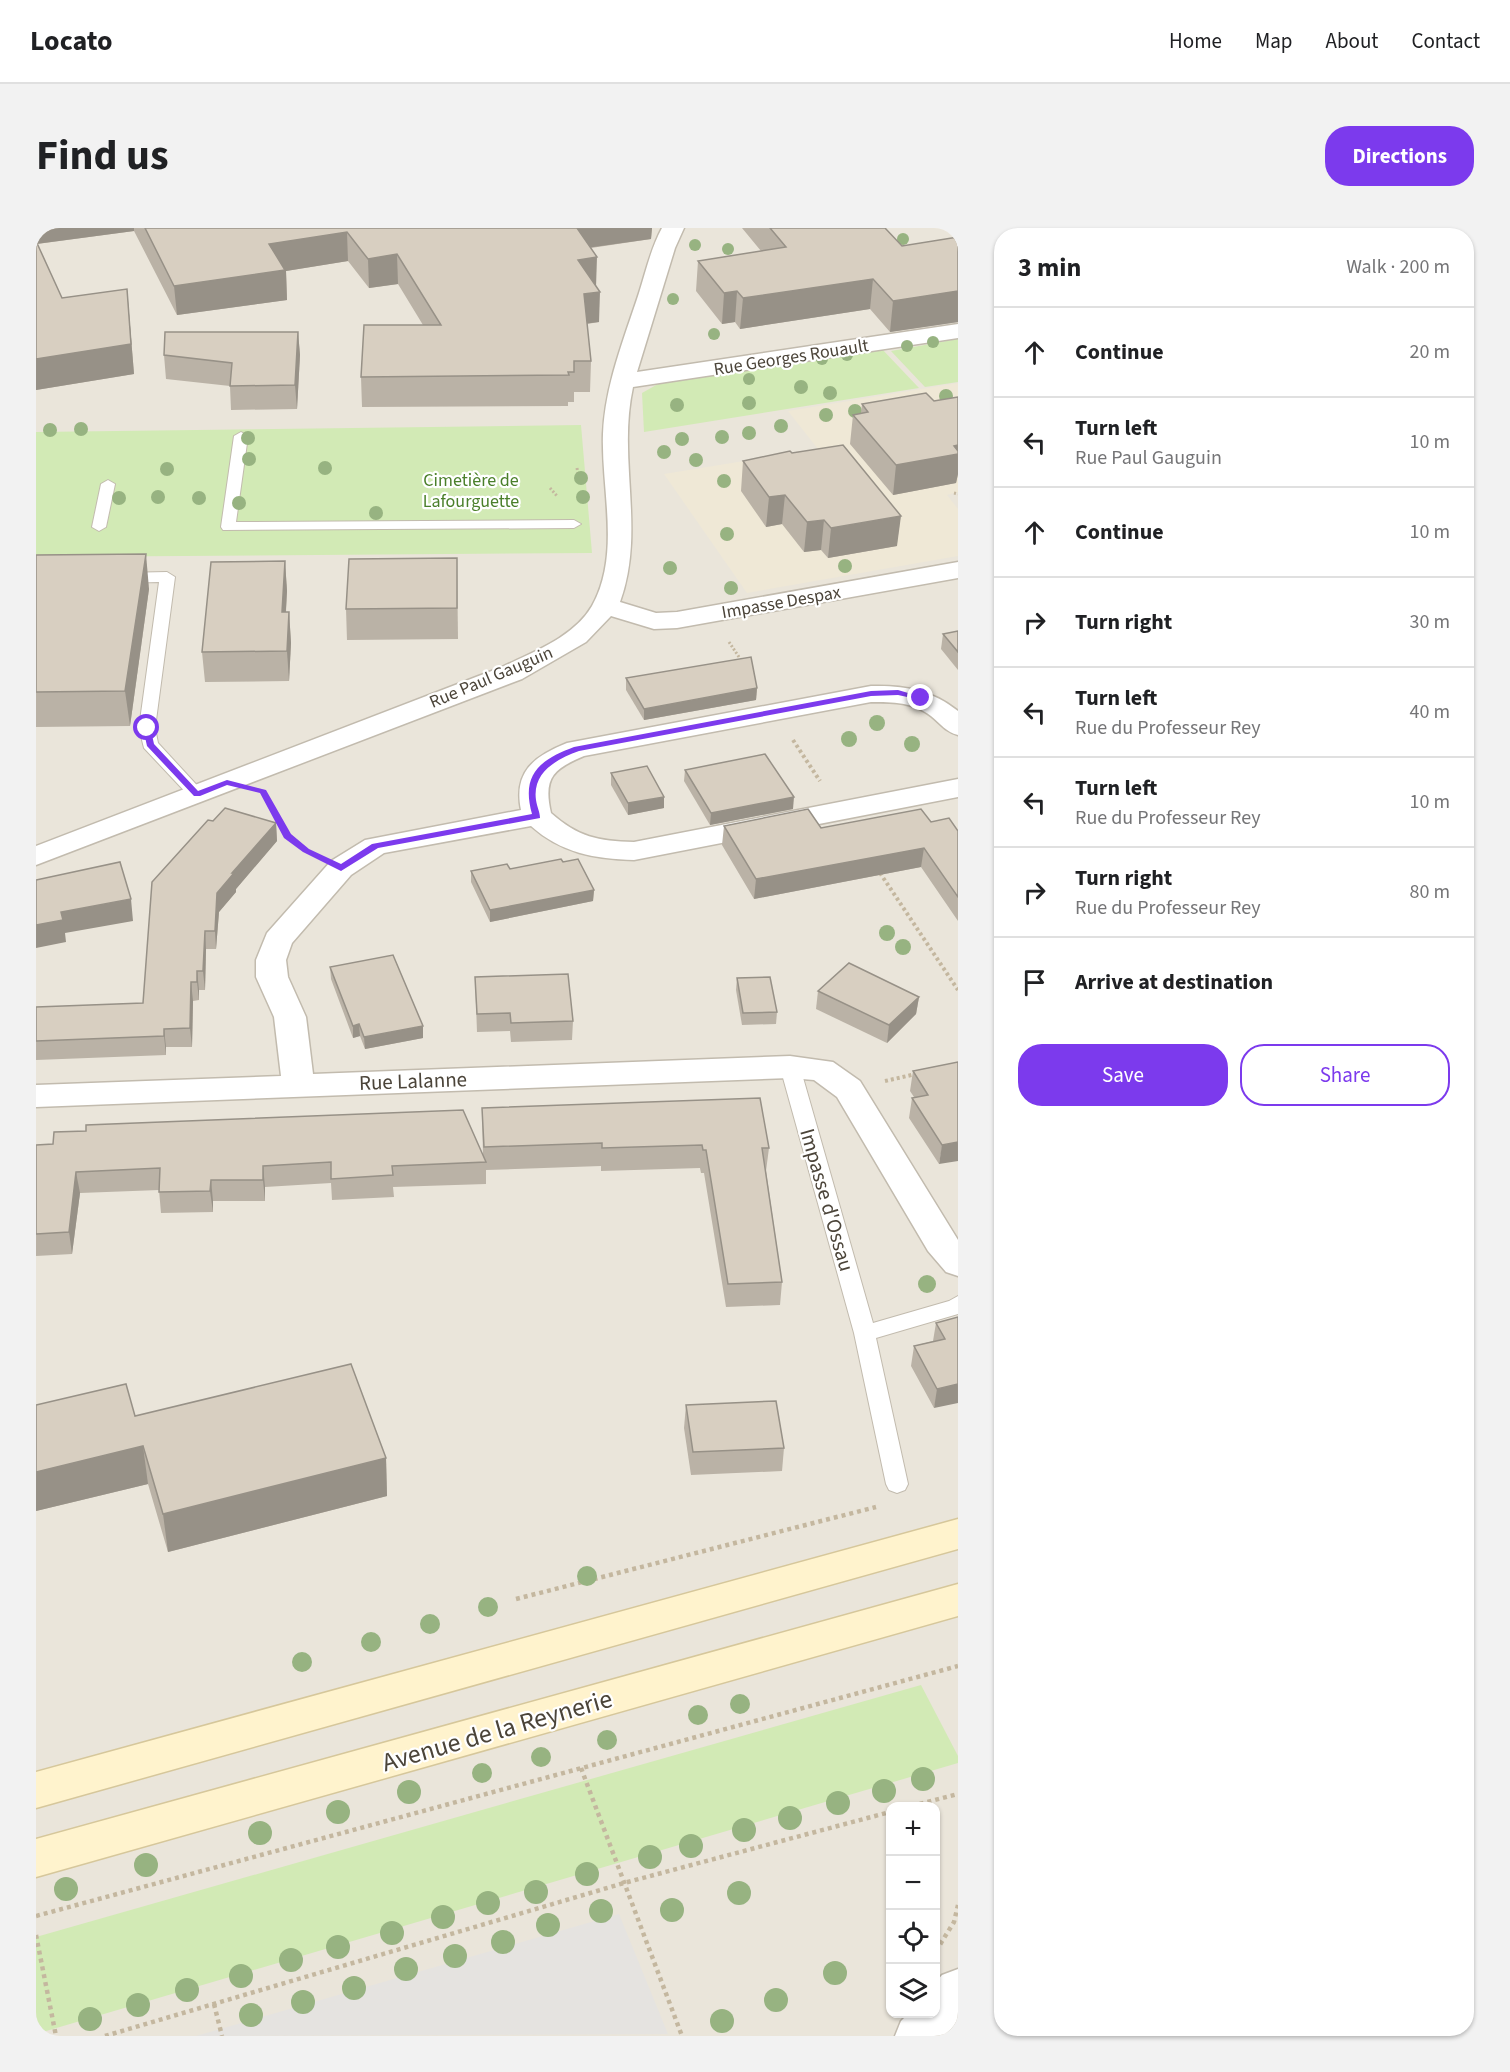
<!DOCTYPE html>
<html lang="en">
<head>
<meta charset="utf-8">
<style>
  :root { --surface:#fff; --page:#f2f2f2; --text:#202124; --muted:#757577; --line:#e0e0e0; --accent:#7c3aed }
  body { margin:0; font-family:"Source Sans 3",sans-serif; background:var(--page); color:var(--text) }
  .controls { position:absolute; right:18px; bottom:18px; display:grid; overflow:hidden; border-radius:12px; box-shadow:0 2px 4px #0004 }
  .controls button { width:54px; height:54px; display:grid; place-items:center; padding:0; border:0; border-bottom:2px solid var(--line); background:var(--surface); color:var(--text); font:30px sans-serif }
  .stop { position:absolute; width:18px; height:18px; margin:-14px; border:4px solid #7c3aed; border-radius:50%; background:#fff }
  .stop.end { background:#7c3aed; border-color:#fff; box-shadow:0 2px 6px #0008 }
  .list { margin:0; padding:0; list-style:none }
  h2 { display:flex; justify-content:space-between; align-items:center; height:78px; margin:0; padding:0 24px; font-size:26px }
  h2 small { font-size:20px; font-weight:400; color:var(--muted) }
  .list li { display:grid; grid-template-columns:39px 1fr auto; gap:18px; align-items:center; box-sizing:border-box; height:90px; padding:0 24px; border-top:2px solid var(--line) }
  .list b { display:block; font-size:22px; white-space:nowrap }
  .list p { margin:0; font-size:20px; white-space:nowrap; color:var(--muted) }
  .list em { font-size:20px; font-style:normal; color:var(--muted) }
  .actions { display:flex; gap:12px; padding:18px 24px }
  .actions a { flex:1; padding:14px 0; border:2px solid var(--accent); border-radius:24px; text-align:center; font-size:21px; color:var(--accent) }
  .actions .main { background:var(--accent); color:#fff }
  .icon { flex:none; width:33px; height:33px; fill:none; stroke:currentColor; stroke-width:2; stroke-linecap:round; stroke-linejoin:round }
  .map { position:relative; flex:none; width:922px; height:1808px; overflow:hidden; border-radius:24px }
  header { display:flex; align-items:center; gap:36px; box-sizing:border-box; height:84px; padding:0 30px; background:var(--surface); border-bottom:2px solid var(--line) }
  header strong { font-size:28px }
  nav { display:flex; gap:33px; margin-inline-start:auto; font-size:21px }
  .intro { display:flex; align-items:center; justify-content:space-between; box-sizing:border-box; height:144px; padding:0 36px }
  h1 { margin:0; font-size:42px }
  .button { padding:15px 27px; border-radius:24px; background:var(--accent); color:#fff; font-size:21px; font-weight:700 }
  main { display:flex; gap:36px; padding:0 36px }
  aside { flex:1; background:var(--surface); border-radius:24px; box-shadow:0 2px 4px #0004 }
  .map>svg:first-child { display:block }
</style>
</head>
<body>
<header>
<strong>Locato</strong>
<nav><a>Home</a><a>Map</a><a>About</a><a>Contact</a></nav>
</header>
<div class="intro"><h1>Find us</h1><a class="button">Directions</a></div>
<main>
<div class="map">
<svg width="922" height="1808" viewBox="0 0 922 1808">
  <rect width="100%" height="100%" fill="#f6f3ec"/>
  <!-- residential -->
  <path fill="#eae5da" fill-rule="evenodd" d="M0,0H922V1808H0ZM854,1578H900V1786H854Z"/>
  <!-- education -->
  <path fill="#efe8d6" d="M922,155V264L911,267L922,281V328L711,365L628,246L782,221L752,183Z"/>
  <!-- green -->
  <g fill="#d2eab5">
    <path d="M922,111V154L889,159L855,123Z"/>
    <path d="M845,120L883,160L608,204L606,165L622,156Z"/>
    <path d="M545,197L556,325L0,329V204Z"/>
    <path d="M885,1457L922,1528V1535L0,1806V1709Z"/>
  </g>
  <!-- parking -->
  <path fill="#e5e3e0" d="M583,1686L632,1806L160,1808Z"/>
  <g fill="none" stroke-linecap="round" stroke-linejoin="round">
    <!-- lane casing -->
    <g stroke="#c2bbae" stroke-width="2">
      <g id="lane">
        <path d="M205,204L212,208L200,294L538,292L545,296L538,300L187,302L185,299L198,208Z"/>
        <path d="M72,252L79,256L70,299L63,303L56,299L65,256Z"/>
        <path d="M131,344L139,349L119,500L122,515L169,566L167,570H155L108,520L103,500L123,354L85,355L77,350L85,345Z"/>
        <path d="M754,833L761,834L764,839L837,1095L913,1073L922,1068V1086L840,1110L872,1256L869,1262L861,1265L853,1262L850,1256L818,1105L744,839L747,834Z"/>
      </g>
    </g>
    <!-- street casing -->
    <g stroke="#c2bbae" stroke-width="3">
      <g id="street">
        <path d="M626,0H648L639,20L601,144L922,96V110L597,159C581,232 610,302 584,374L620,385L641,384L922,334V350L641,400L618,401L575,388L550,414L486,451L0,637V618L466,439C497,424 538,409 556,378C585,326 565,262 567,206C569,157 588,111 603,65C610,43 615,20 626,0Z"/>
        <path d="M835,458C868,457 896,462 922,483V507C910,504 905,496 895,488C877,474 857,474 835,474L548,528C517,541 507,550 515,585C542,609 562,613 598,614L922,551V569L598,632C559,631 525,625 495,598L348,625L315,647L256,715L250,732L252,749L270,789L277,846L754,828L797,834L824,853L922,1012V1048L910,1044L892,1023L801,869L778,852L754,850L0,879V857L245,848L238,789L220,749V732L231,705L295,633L329,612L485,582C477,543 499,528 531,515Z"/>
        <path d="M922,1741V1793L910,1808H859L865,1793L872,1786H900V1754L906,1747Z"/>
      </g>
    </g>
    <!-- secondary casing -->
    <g stroke="#d6c79b" stroke-width="3">
      <g id="secondary">
        <path d="M922,1291V1321L0,1580V1544Z"/>
        <path d="M922,1356V1388L0,1649V1611Z"/>
      </g>
    </g>
    <!-- path-far2 -->
    <g stroke="#c4b79f" stroke-width="3" stroke-dasharray="2 2" stroke-linecap="butt">
      <path d="M541,240L542,246H545"/>
      <path d="M514,260L521,268"/>
      <path d="M918,265L922,266"/>
      <path d="M693,414L707,435"/>
    </g>
    <!-- path-far1 -->
    <g stroke="#c4b79f" stroke-width="4" stroke-dasharray="3 3" stroke-linecap="butt">
      <path d="M757,512L784,553"/>
      <path d="M231,572L251,608L272,624"/>
      <path d="M844,645L922,762"/>
      <path d="M849,853L880,846"/>
    </g>
    <!-- path -->
    <g stroke="#c4b79f" stroke-width="4.5" stroke-dasharray="4 4" stroke-linecap="butt">
      <path d="M480,1371L840,1279"/>
      <path d="M545,1540L646,1808"/>
      <path d="M876,1578L922,1566"/>
      <path d="M0,1688L922,1438"/>
      <path d="M0,1707L20,1808"/>
      <path d="M900,1723L918,1694L922,1677"/>
      <path d="M178,1776L186,1808"/>
      <path d="M69,1808L588,1655L854,1584"/>
    </g>
    <!-- lane -->
    <use href="#lane" fill="#fff" fill-rule="evenodd"/>
    <!-- street -->
    <use href="#street" fill="#fff" fill-rule="evenodd"/>
    <!-- secondary -->
    <use href="#secondary" fill="#fff3cd" fill-rule="evenodd"/>
  </g>
  <!-- trees -->
  <g fill="#97b381">
    <circle cx="867" cy="11" r="6"/>
    <circle cx="659" cy="17" r="6"/>
    <circle cx="692" cy="21" r="6"/>
    <circle cx="637" cy="71" r="6"/>
    <circle cx="678" cy="106" r="6"/>
    <circle cx="897" cy="114" r="6"/>
    <circle cx="871" cy="118" r="6"/>
    <circle cx="811" cy="127" r="6"/>
    <circle cx="786" cy="131" r="6"/>
    <circle cx="713" cy="151" r="6"/>
    <circle cx="765" cy="159" r="7"/>
    <circle cx="794" cy="165" r="7"/>
    <circle cx="910" cy="168" r="7"/>
    <circle cx="713" cy="175" r="7"/>
    <circle cx="641" cy="177" r="7"/>
    <circle cx="819" cy="183" r="7"/>
    <circle cx="790" cy="187" r="7"/>
    <circle cx="745" cy="198" r="7"/>
    <circle cx="45" cy="201" r="7"/>
    <circle cx="14" cy="202" r="7"/>
    <circle cx="713" cy="205" r="7"/>
    <circle cx="686" cy="209" r="7"/>
    <circle cx="212" cy="210" r="7"/>
    <circle cx="646" cy="211" r="7"/>
    <circle cx="628" cy="224" r="7"/>
    <circle cx="213" cy="231" r="7"/>
    <circle cx="660" cy="232" r="7"/>
    <circle cx="289" cy="240" r="7"/>
    <circle cx="131" cy="241" r="7"/>
    <circle cx="545" cy="250" r="7"/>
    <circle cx="688" cy="253" r="7"/>
    <circle cx="122" cy="269" r="7"/>
    <circle cx="547" cy="269" r="7"/>
    <circle cx="83" cy="270" r="7"/>
    <circle cx="163" cy="270" r="7"/>
    <circle cx="203" cy="275" r="7"/>
    <circle cx="340" cy="285" r="7"/>
    <circle cx="691" cy="306" r="7"/>
    <circle cx="809" cy="338" r="7"/>
    <circle cx="634" cy="340" r="7"/>
    <circle cx="695" cy="360" r="7"/>
    <circle cx="841" cy="495" r="8"/>
    <circle cx="813" cy="511" r="8"/>
    <circle cx="876" cy="516" r="8"/>
    <circle cx="851" cy="705" r="8"/>
    <circle cx="867" cy="719" r="8"/>
    <circle cx="891" cy="1056" r="9"/>
    <circle cx="551" cy="1348" r="10"/>
    <circle cx="452" cy="1379" r="10"/>
    <circle cx="394" cy="1396" r="10"/>
    <circle cx="335" cy="1414" r="10"/>
    <circle cx="266" cy="1434" r="10"/>
    <circle cx="704" cy="1476" r="10"/>
    <circle cx="662" cy="1487" r="10"/>
    <circle cx="571" cy="1512" r="10"/>
    <circle cx="505" cy="1529" r="10"/>
    <circle cx="446" cy="1545" r="10"/>
    <circle cx="887" cy="1551" r="12"/>
    <circle cx="848" cy="1563" r="12"/>
    <circle cx="373" cy="1564" r="12"/>
    <circle cx="802" cy="1575" r="12"/>
    <circle cx="302" cy="1584" r="12"/>
    <circle cx="754" cy="1590" r="12"/>
    <circle cx="708" cy="1602" r="12"/>
    <circle cx="224" cy="1605" r="12"/>
    <circle cx="655" cy="1618" r="12"/>
    <circle cx="614" cy="1629" r="12"/>
    <circle cx="110" cy="1637" r="12"/>
    <circle cx="551" cy="1646" r="12"/>
    <circle cx="30" cy="1661" r="12"/>
    <circle cx="500" cy="1664" r="12"/>
    <circle cx="703" cy="1665" r="12"/>
    <circle cx="452" cy="1675" r="12"/>
    <circle cx="636" cy="1682" r="12"/>
    <circle cx="565" cy="1683" r="12"/>
    <circle cx="407" cy="1689" r="12"/>
    <circle cx="512" cy="1697" r="12"/>
    <circle cx="356" cy="1705" r="12"/>
    <circle cx="467" cy="1714" r="12"/>
    <circle cx="302" cy="1719" r="12"/>
    <circle cx="419" cy="1728" r="12"/>
    <circle cx="255" cy="1732" r="12"/>
    <circle cx="370" cy="1741" r="12"/>
    <circle cx="799" cy="1745" r="12"/>
    <circle cx="205" cy="1748" r="12"/>
    <circle cx="318" cy="1760" r="12"/>
    <circle cx="151" cy="1762" r="12"/>
    <circle cx="740" cy="1772" r="12"/>
    <circle cx="267" cy="1774" r="12"/>
    <circle cx="102" cy="1777" r="12"/>
    <circle cx="215" cy="1787" r="12"/>
    <circle cx="54" cy="1791" r="12"/>
    <circle cx="686" cy="1793" r="12"/>
  </g>
  <!-- wall -->
  <g fill="#bab2a6">
    <path d="M0,0H616L615,11L555,20L560,59L563,94L551,96L555,133L554,164H538V174H532V178L326,179L325,149L387,97L362,56L333,60L312,33L250,43L251,72L141,87L98,3L1,16L26,70L91,61L98,146L0,162Z"/>
    <path d="M706,0H849L866,18L922,9V94L854,104L834,81L704,101L699,94L686,96L660,63L662,33L725,23Z"/>
    <path d="M262,104L264,127L261,181L195,182L194,158L130,151L128,127Z"/>
    <path d="M922,169V246L920,255L857,267L814,216L817,187L825,185L826,176L898,173Z"/>
    <path d="M707,233L861,318L792,330L785,322L768,324L746,296L730,299L705,263Z"/>
    <path d="M0,327L113,361L94,498L0,499Z"/>
    <path d="M421,330L422,411L311,412L310,381Z"/>
    <path d="M249,333L251,363L250,384H253L255,415L253,453L169,454L166,424Z"/>
    <path d="M922,403V442L905,421L907,406Z"/>
    <path d="M590,450L721,460L720,472L608,492L590,462Z"/>
    <path d="M649,542L757,581L674,597L648,553Z"/>
    <path d="M575,545L628,580L592,587L575,557Z"/>
    <path d="M177,593L240,595L241,613L200,661V664L183,684L180,721H170L169,762H163V772L157,773L156,819H130V827L0,832V779L107,775Z"/>
    <path d="M895,594L922,603V693L885,639L718,671L686,617L688,598L785,600Z"/>
    <path d="M527,634L558,662L557,673L454,694L435,654V643L474,641Z"/>
    <path d="M294,739L387,810L329,821L324,808L317,810L295,751Z"/>
    <path d="M439,749L537,793L536,812L475,814L474,803L441,804Z"/>
    <path d="M701,750L741,784L740,796L706,797L700,762Z"/>
    <path d="M782,763L883,769L880,786L851,815L780,781Z"/>
    <path d="M922,834L903,936L873,890L876,870L878,869L874,863L877,843Z"/>
    <path d="M446,880L733,920L730,943L746,1054L744,1077L690,1079L668,945H665L664,940L565,943V938L450,942V956L357,959L358,969L296,972L295,955L229,959V973H177V984L125,985L123,962L44,965L36,1026L0,1028V917L447,929Z"/>
    <path d="M922,1089L898,1180L875,1138L878,1118L897,1113L900,1095Z"/>
    <path d="M0,1177L99,1188L350,1230L351,1268L132,1324L112,1256L0,1283Z"/>
    <path d="M650,1177L748,1220L746,1243L655,1247L648,1200Z"/>
  </g>
  <!-- shaded-wall -->
  <g fill="#979187">
    <path d="M0,0H98V3L0,16Z"/>
    <path d="M536,0H616L615,11L536,22Z"/>
    <path d="M311,4L312,33L250,43L251,72L141,87L138,58L233,16Z"/>
    <path d="M361,26L362,56L333,60L332,31Z"/>
    <path d="M561,29L560,59L542,32Z"/>
    <path d="M837,51L834,81L704,101L707,70Z"/>
    <path d="M91,61L98,146L0,162V131Z"/>
    <path d="M701,63L699,94L686,96L688,65Z"/>
    <path d="M922,63V94L854,104L857,73Z"/>
    <path d="M564,64L563,94L547,96L548,66Z"/>
    <path d="M262,104L264,127L261,181L259,157Z"/>
    <path d="M922,217V246L920,255L857,267L860,237Z"/>
    <path d="M749,267L746,296L730,299L733,269Z"/>
    <path d="M865,288L861,318L792,330L795,300Z"/>
    <path d="M788,292L785,322L768,324L771,294Z"/>
    <path d="M110,326L113,361L94,498L89,463Z"/>
    <path d="M249,333L251,363L248,414L246,384Z"/>
    <path d="M253,384L255,415L253,453L251,423Z"/>
    <path d="M721,460L720,472L608,492V481Z"/>
    <path d="M628,569V580L592,587V575Z"/>
    <path d="M758,569L757,581L674,597L675,585Z"/>
    <path d="M240,595L241,613L200,661V664L183,684L180,721L179,703L181,665L196,645Z"/>
    <path d="M888,620L885,639L718,671L720,651Z"/>
    <path d="M558,662L557,673L454,694V682Z"/>
    <path d="M95,671L97,693L29,705L30,714L0,720V697L25,684Z"/>
    <path d="M169,703L170,721L169,762L167,743Z"/>
    <path d="M161,743L163,762V772L161,754Z"/>
    <path d="M155,754L157,773L156,819L154,800Z"/>
    <path d="M883,769L880,786L851,815L853,797Z"/>
    <path d="M323,796L324,808L317,810V798Z"/>
    <path d="M387,798V810L329,821L328,809Z"/>
    <path d="M128,801L130,819V827L128,808Z"/>
    <path d="M922,914V933L903,936L906,917Z"/>
    <path d="M227,938L229,959V973L227,952Z"/>
    <path d="M40,944L44,965L36,1026L33,1004Z"/>
    <path d="M175,952L177,973V984L174,963Z"/>
    <path d="M922,1156V1175L898,1180L901,1161Z"/>
    <path d="M107,1218L112,1256L0,1283V1244Z"/>
    <path d="M350,1230L351,1268L132,1324L127,1286Z"/>
  </g>
  <!-- building -->
  <g fill="#d8cfc1" stroke="#979187" stroke-width="1.5">
    <path d="M109,0H541L561,29L542,32L564,64L548,66L555,133H538V144H532L533,147L325,149L328,97H405L361,26L332,31L311,4L233,16L249,42L138,58Z"/>
    <path d="M734,0H849L866,18L922,9V63L857,73L837,51L707,70L701,63L688,65L662,33L750,19Z"/>
    <path d="M0,13L26,70L91,61L95,116L0,131Z"/>
    <path d="M129,104H262L259,157L194,158L196,135L128,127Z"/>
    <path d="M890,165L898,173L922,169V217L918,218L922,223V226L860,237L817,187L832,184L826,176Z"/>
    <path d="M807,217L865,288L795,300L788,292L771,294L749,267L733,269L707,233L754,223L756,225Z"/>
    <path d="M110,326L89,463L0,464V327Z"/>
    <path d="M421,330V380L310,381L313,331Z"/>
    <path d="M249,333L246,384H253L251,423L166,424L175,334Z"/>
    <path d="M922,403V424L907,406Z"/>
    <path d="M715,429L721,460L608,481L590,450Z"/>
    <path d="M729,526L758,569L675,585L649,542Z"/>
    <path d="M611,538L628,569L592,575L575,545Z"/>
    <path d="M189,580L240,595L196,645H198L181,665L179,703H169L167,743H161V754H155L154,800L128,801V808L0,813V779L107,775L116,654L172,592L177,593Z"/>
    <path d="M772,581L785,600L885,581L895,594L913,590L922,603V669L888,620L720,651L688,598Z"/>
    <path d="M525,631L527,634L542,631L558,662L454,682L435,643L471,636L474,641Z"/>
    <path d="M84,634L95,671L25,684L27,692L0,697V652Z"/>
    <path d="M357,727L387,798L328,809L323,796L317,798L294,739Z"/>
    <path d="M813,735L883,769L853,797L782,763Z"/>
    <path d="M532,746L537,793L475,795L474,785L441,786L439,749Z"/>
    <path d="M734,749L741,784L707,785L701,750Z"/>
    <path d="M922,834V914L906,917L876,870L892,867L877,843Z"/>
    <path d="M724,870L733,920H726L746,1054L692,1056L670,922H667L666,917L566,920V915L448,919L446,880Z"/>
    <path d="M427,882L450,934L356,938L357,947L295,951V934L227,938V952H175L174,963L123,964L124,940L40,944L33,1004L0,1006V917L17,916L18,904L50,903V897Z"/>
    <path d="M922,1089V1156L901,1161L878,1118L909,1111L900,1095Z"/>
    <path d="M315,1136L350,1230L127,1286L107,1218L0,1244V1177L90,1156L99,1188Z"/>
    <path d="M740,1173L748,1220L657,1224L650,1177Z"/>
  </g>
  <!-- route -->
  <path fill="#7c3aed" d="M862,462L889,470L885,472L862,467L835,468L543,523C521,531 496,544 500,572C501,579 504,584 504,590L342,620L305,643L267,624L248,610L224,565L191,557L164,568H158L111,518L107,500L114,498L118,516L162,563L191,552L230,562L255,606L273,621L305,636L336,616L496,586C485,547 503,532 538,519L835,463Z"/>
  <g text-anchor="middle" stroke-width="4.5" stroke-linejoin="round" paint-order="stroke">
    <!-- far-street labels -->
    <g font-size="18" fill="#4b4439" stroke="#fff">
      <text transform="translate(755 129) rotate(-9)" y="6">Rue Georges Rouault</text>
      <text transform="translate(745 374) rotate(-10)" y="6">Impasse Despax</text>
      <text transform="translate(455 449) rotate(-23)" y="6">Rue Paul Gauguin</text>
    </g>
    <!-- far-park labels -->
    <g font-size="18" fill="#4a7f2a" stroke="#fff">
      <text x="435" y="258">Cimetière de<tspan x="435" dy="21">Lafourguette</tspan></text>
    </g>
    <!-- street labels -->
    <g font-size="21" fill="#4b4439" stroke="#fff">
      <text transform="translate(377 853) rotate(-2)" y="7">Rue Lalanne</text>
      <text transform="translate(791 972) rotate(74)" y="7">Impasse d'Ossau</text>
    </g>
    <!-- near-street labels -->
    <g font-size="26" fill="#4b4439" stroke="#fff">
      <text transform="translate(461 1502) rotate(-16)" y="9">Avenue de la Reynerie</text>
    </g>
  </g>
</svg>
<div class="controls">
<button>+</button>
<button>−</button>
<button><svg class="icon" aria-label="locate" viewBox="0 0 24 24"><circle cx="12" cy="12" r="6"/><path d="M12 2v4M12 18v4M2 12h4M18 12h4"/></svg></button>
<button><svg class="icon" aria-label="layers" viewBox="0 0 24 24"><path d="M12 4l9 5-9 5-9-5zM3 14l9 5 9-5"/></svg></button>
</div>
<div class="stop" style="left:111px;top:500px"></div>
<div class="stop end" style="left:885px;top:470px"></div>
</div>
<aside>
<h2>3 min<small>Walk · 200 m</small></h2>
<ul class="list">
<li><svg class="icon" aria-label="ahead" viewBox="0 0 24 24"><path d="M12 20V5M6 11l6-6 6 6"/></svg><div><b>Continue</b></div><em>20 m</em></li>
<li><svg class="icon" aria-label="left" viewBox="0 0 24 24"><path d="M17 20v-9H6M10 6l-5 5 5 5"/></svg><div><b>Turn left</b><p>Rue Paul Gauguin</p></div><em>10 m</em></li>
<li><svg class="icon" aria-label="ahead" viewBox="0 0 24 24"><path d="M12 20V5M6 11l6-6 6 6"/></svg><div><b>Continue</b></div><em>10 m</em></li>
<li><svg class="icon" aria-label="right" viewBox="0 0 24 24"><path d="M7 20v-9h11M14 6l5 5-5 5"/></svg><div><b>Turn right</b></div><em>30 m</em></li>
<li><svg class="icon" aria-label="left" viewBox="0 0 24 24"><path d="M17 20v-9H6M10 6l-5 5 5 5"/></svg><div><b>Turn left</b><p>Rue du Professeur Rey</p></div><em>40 m</em></li>
<li><svg class="icon" aria-label="left" viewBox="0 0 24 24"><path d="M17 20v-9H6M10 6l-5 5 5 5"/></svg><div><b>Turn left</b><p>Rue du Professeur Rey</p></div><em>10 m</em></li>
<li><svg class="icon" aria-label="right" viewBox="0 0 24 24"><path d="M7 20v-9h11M14 6l5 5-5 5"/></svg><div><b>Turn right</b><p>Rue du Professeur Rey</p></div><em>80 m</em></li>
<li><svg class="icon" aria-label="arrive" viewBox="0 0 24 24"><path d="M6 21V4h12l-3 4 3 4H6"/></svg><div><b>Arrive at destination</b></div></li>
</ul>
<div class="actions"><a class="main">Save</a><a>Share</a></div>
</aside>
</main>
</body>
</html>
